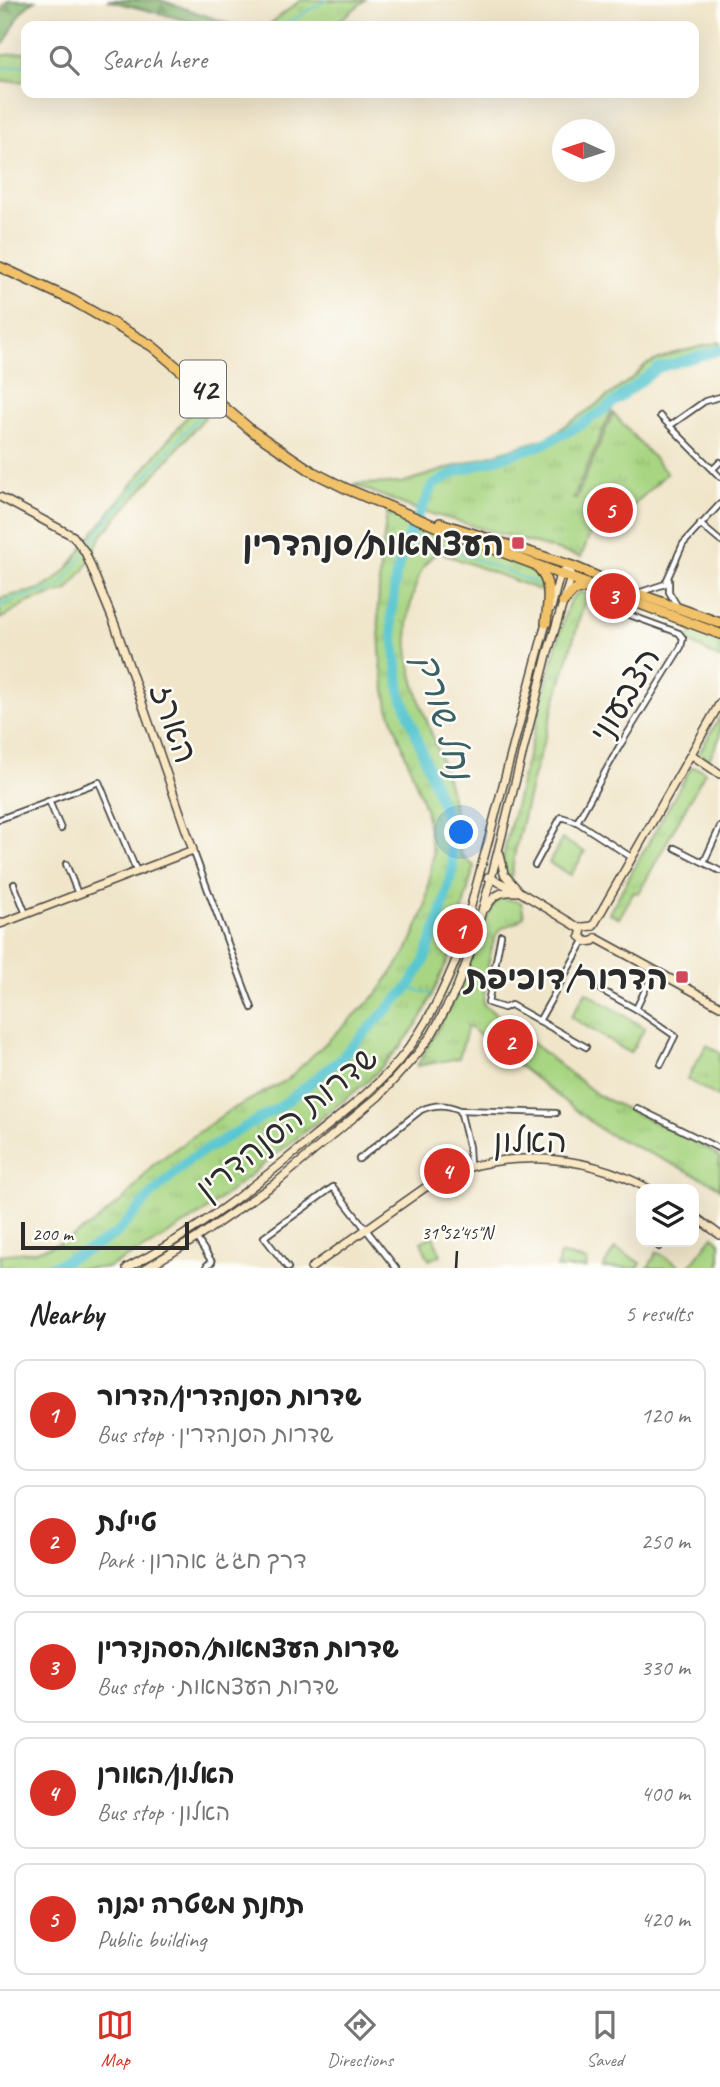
<!DOCTYPE html>
<html lang="en">
<head>
<meta charset="utf-8">
<style>
  :root { --surface:#fff; --page:#f6f6f6; --text:#222; --muted:#767676; --line:#e0e0e0; --accent:#d93025 }
  body { margin:0; font-family:Caveat,"Playpen Sans Hebrew",sans-serif; background:var(--page); color:var(--text) }
  .controls { position:absolute; right:21px; bottom:21px; display:grid; overflow:hidden; border-radius:14px; box-shadow:0 7px 28px #0002 }
  .controls button { width:63px; height:63px; display:grid; place-items:center; padding:0; border:0; border-bottom:2px solid var(--line); background:var(--surface); color:var(--text); font:35px sans-serif }
  .compass { position:absolute; left:552px; top:119px; width:63px; height:63px; border-radius:50%; background:var(--surface); box-shadow:0 7px 28px #0002; rotate:273deg }
  .scale { position:absolute; left:21px; bottom:18px; width:168px; box-sizing:border-box; padding-left:7px; border:4px solid #2b2b2b; border-top:0; font-size:19px; line-height:24px; white-space:nowrap; color:#2b2b2b; -webkit-text-stroke:5px #fdfcf7; paint-order:stroke }
  .you { position:absolute; left:462px; top:833px; width:24px; height:24px; margin:-18px; border:5px solid #fff; border-radius:50%; background:#1a73e8; box-shadow:0 0 0 10px #1a73e833 }
  .badge { display:grid; place-items:center; width:46px; height:46px; border-radius:50%; background:var(--accent); color:#fff; font-size:23px; font-weight:700 }
  .pin { position:absolute; translate:-50% -50%; border:4px solid #fff; box-shadow:0 2px 7px #0006 }
  .list { margin:0; padding:0; list-style:none }
  h2 { display:flex; justify-content:space-between; align-items:center; height:91px; margin:0; padding:0 28px; font-size:30px }
  h2 small { font-size:23px; font-weight:400; color:var(--muted) }
  .list li { display:grid; grid-template-columns:46px 1fr auto; gap:21px; align-items:center; box-sizing:border-box; height:112px; margin:0 14px 14px; padding:0 14px; border:2px solid var(--line); border-radius:14px }
  .list b { display:block; font-size:26px; white-space:nowrap }
  .list p { margin:0; font-size:23px; white-space:nowrap; color:var(--muted) }
  .list em { font-size:23px; font-style:normal; color:var(--muted) }
  .icon { flex:none; width:38px; height:38px; fill:none; stroke:currentColor; stroke-width:2; stroke-linecap:round; stroke-linejoin:round }
  .map { position:relative; flex:none; width:720px; height:1268px; overflow:hidden }
  .search { position:absolute; background:var(--surface); box-shadow:0 7px 28px #0002; left:21px; right:21px; top:21px; height:77px; display:flex; align-items:center; gap:18px; box-sizing:border-box; padding:0 24px; border-radius:14px; color:var(--muted); font-size:26px }
  .sheet { height:721px; background:var(--surface) }
  nav { display:flex; justify-content:space-around; align-items:center; box-sizing:border-box; height:98px; border-top:2px solid var(--line); background:var(--surface); font-size:19px; color:var(--muted) }
  nav a { display:grid; justify-items:center; gap:4px }
  nav .on { color:var(--accent) }
  .map>svg:first-child { display:block }
</style>
</head>
<body>
<div class="map">
<svg width="720" height="1268" viewBox="0 0 720 1268">
  <defs>
    <pattern id="grass-tufts" width="24" height="20" patternUnits="userSpaceOnUse" patternTransform="scale(1.75)"><rect width="24" height="20" fill="#a8d582"/><path d="M3 7l-1-3M5 7V3M7 7l1-3M15 17l-1-3M17 17v-4M19 17l1-3" fill="none" stroke="#91b770"/></pattern>
    <pattern id="forest-firs" width="22" height="20" patternUnits="userSpaceOnUse" patternTransform="scale(1.75)"><rect width="22" height="20" fill="#86b670"/><path d="M5 1l3.5 6h-7zM16 11l3.5 6h-7z" fill="#6e945c"/></pattern>
  </defs>
  <rect width="100%" height="100%" fill="#fdfcf7"/>
  <filter id="ink" filterUnits="userSpaceOnUse"><feTurbulence type="fractalNoise" baseFrequency=".0143" numOctaves="2"/><feDisplacementMap in="SourceGraphic" scale="14" xChannelSelector="R" yChannelSelector="G"/><feConvolveMatrix kernelMatrix="1 2 1 2 8 2 1 2 1" color-interpolation-filters="sRGB"/></filter>
  <filter id="wash" filterUnits="userSpaceOnUse"><feTurbulence type="fractalNoise" baseFrequency=".00686" numOctaves="4" result="noise"/><feDisplacementMap in="SourceGraphic" scale="28" xChannelSelector="R" yChannelSelector="G"/><feGaussianBlur stdDeviation="1.57" result="paint"/><feColorMatrix in="noise" values="0 0 0 0 0 0 0 0 0 0 0 0 0 0 0 0 0 1.4 0 .05"/><feComposite in="paint" operator="in"/></filter>
  <g filter="url(#wash)">
    <rect width="100%" height="100%" fill="#f0e5c9"/>
    <!-- grass -->
    <g fill="url(#grass-tufts)" stroke="#6a8056" stroke-width="2">
      <path d="M301,0H365L333,26H267Z"/>
      <path d="M26,52V81L0,82V56Z"/>
      <path d="M720,342V353L647,372L613,407L573,499H576L613,413L667,473L632,507L617,515L622,496L607,492L581,557L412,508L353,484L401,483L547,438L593,407L635,376L645,365L671,354Z"/>
      <path d="M194,408L205,417L102,535L86,567L68,590L29,602L0,619V599C17,592 35,594 51,583C70,570 82,548 96,530C128,489 161,449 194,408Z"/>
      <path d="M387,513L520,566L541,578L544,592L439,552C425,559 421,570 416,585C390,658 429,715 448,782C455,806 458,831 461,855L474,866L450,956L422,1017L401,1046L369,1080L204,1212L153,1244L107,1268H0V1255L36,1251L63,1242L93,1224L125,1198L153,1165L227,1112L287,1080L377,994L408,949L425,909L433,855L425,808L388,707L381,666L378,611L380,566Z"/>
      <path d="M578,592L587,593L532,781L516,846L511,877L507,875L503,859L506,842L559,635L569,602Z"/>
      <path d="M693,629L720,640V659L688,641Z"/>
      <path d="M720,717V737L709,759L699,753Z"/>
      <path d="M691,767L699,768L705,772L639,893L634,892L619,918L609,913Z"/>
      <path d="M562,839L585,852L571,875L549,863Z"/>
      <path d="M499,898L521,902L524,916C515,926 509,923 501,929C489,938 485,989 483,1004L599,1096L706,1147L720,1158V1189L713,1183L604,1132L468,1026L459,1058L417,1066C435,1034 453,1002 467,968C477,943 483,919 499,898Z"/>
      <path d="M586,992L645,1028L630,1053L571,1017Z"/>
      <path d="M707,1045L720,1053V1098L687,1079Z"/>
    </g>
    <!-- forest -->
    <g fill="url(#forest-firs)" stroke="#58704e" stroke-width="2">
      <path d="M8,0H35L22,11L4,44L0,45V12Z"/>
      <path d="M107,0H161L235,26H208Z"/>
    </g>
    <!-- pitch -->
    <g fill="#a8d582" stroke="#6a8056" stroke-width="2">
      <path d="M433,1236L441,1255L429,1260L421,1242Z"/>
      <path d="M713,1236L720,1242V1268H688Z"/>
      <path d="M615,1248L641,1263L638,1268H603Z"/>
      <path d="M657,1252L679,1265L677,1268H648Z"/>
      <path d="M560,1254L587,1261L586,1268H557Z"/>
    </g>
    <g fill="none" stroke-linecap="round" stroke-linejoin="round">
      <!-- stream -->
      <g stroke="#59c6d0" stroke-width="2">
        <path d="M282,26L327,0"/>
        <path d="M0,68L26,65"/>
        <path d="M407,540L412,537L422,538L536,583"/>
        <path d="M86,551L104,524L200,415"/>
        <path d="M0,606L12,600L59,588L83,556"/>
        <path d="M408,988L432,994"/>
      </g>
      <!-- river -->
      <path stroke="#59c6d0" stroke-width="10" d="M48,1268L91,1249L117,1233L152,1194L190,1159L281,1106L337,1062L408,988L423,964L441,914L453,868L448,822L400,691L391,617L396,575L407,540L433,485L456,472L541,445L570,431L601,412L658,368L720,350"/>
    </g>
  </g>
  <g filter="url(#ink)">
    <g fill="none" stroke-linecap="round" stroke-linejoin="round">
      <!-- street casing -->
      <g stroke="#494743" stroke-width="8">
        <g id="street">
          <path d="M660,416L720,477"/>
          <path d="M671,425L705,401L720,397"/>
          <path d="M712,470L720,462"/>
          <path d="M700,524L720,541"/>
          <path d="M669,580V592L678,607"/>
          <path d="M641,592L665,584L683,544L720,504"/>
          <path d="M594,602L679,633L683,638L681,647L619,747L577,822L631,857"/>
          <path d="M49,801L61,829"/>
          <path d="M0,819L99,782L137,872"/>
          <path d="M675,848L720,871"/>
          <path d="M193,850L252,1008"/>
          <path d="M704,862L720,827"/>
          <path d="M66,864L78,894"/>
          <path d="M535,865L561,817L577,822"/>
          <path d="M14,884L26,914"/>
          <path d="M501,935L488,1003L504,1008L511,1005L586,1047"/>
          <path d="M601,990L636,1009L675,1036L661,1064"/>
          <path d="M636,1009L654,971"/>
          <path d="M539,1021L584,941"/>
          <path d="M637,1108L720,1149"/>
          <path d="M460,1110L469,1147L470,1166"/>
          <path d="M359,1159L421,1110C435,1104 446,1104 460,1110L556,1113"/>
          <path d="M199,1242L212,1262L207,1265L208,1268"/>
          <path d="M659,1247L662,1242"/>
          <path d="M288,1268L264,1237L333,1187L396,1268"/>
        </g>
      </g>
      <!-- secondary casing -->
      <g stroke="#494743" stroke-width="10">
        <g id="secondary">
          <path d="M0,497L73,536L85,552L115,625L193,850L0,924"/>
          <path d="M551,608L560,574L570,566"/>
          <path d="M692,755L720,774"/>
          <path d="M500,854L504,874L517,889"/>
          <path d="M488,877L520,892L581,929"/>
          <path d="M486,908C493,895 501,891 516,892"/>
          <path d="M593,926L720,703"/>
          <path d="M593,926L583,927L580,936L587,942L593,941L596,938"/>
          <path d="M596,938L720,1006"/>
          <path d="M694,1216L720,1235"/>
          <path d="M127,1268C195,1233 256,1185 315,1136C346,1111 380,1085 405,1053C428,1024 444,989 458,955L547,619"/>
          <path d="M146,1268L195,1239L277,1182L379,1096L418,1053L432,1034L456,990L469,956L491,879L547,655L571,577L570,566"/>
          <path d="M311,1268L426,1187C491,1146 583,1152 649,1189"/>
        </g>
      </g>
      <!-- highway casing -->
      <g stroke="#494743" stroke-width="12">
        <g id="highway">
          <path d="M0,267L72,300L152,346L252,431L313,472L347,489L459,536L720,634"/>
          <path d="M440,523L575,567L630,591L720,623"/>
          <path d="M537,566C553,583 548,602 546,623"/>
          <path d="M563,602L574,590L594,586"/>
        </g>
      </g>
      <!-- street -->
      <use href="#street" stroke="#fff" stroke-width="4.5"/>
      <!-- secondary -->
      <use href="#secondary" stroke="#fae7c3" stroke-width="7"/>
      <!-- highway -->
      <use href="#highway" stroke="#f2c26a" stroke-width="9"/>
    </g>
  </g>
  <!-- ticks -->
  <path fill="none" stroke="#2b2b2b" stroke-width="2.5" d="M456,1268L457,1251"/>
  <!-- markers -->
  <g fill="#d1495b" stroke="#fdfcf7" stroke-width="2.5">
    <rect x="511" y="536" width="14" height="14" rx="3.5"/>
    <rect x="675" y="970" width="14" height="14" rx="3.5"/>
  </g>
  <g text-anchor="middle" stroke-width="5" stroke-linejoin="round" paint-order="stroke">
    <!-- shield labels -->
    <rect fill="#fdfcf7" stroke="#6a6a68" stroke-width="2" x="180" y="360.5" width="46" height="57" rx="5"/>
    <g font-size="32" font-weight="bold" fill="#2b2b2b">
      <text x="203" y="400">42</text>
    </g>
    <!-- poi labels -->
    <g font-size="33" font-weight="bold" fill="#2b2b2b" stroke="#fdfcf7" text-anchor="end">
      <text x="504" y="555">העצמאות/סנהדרין</text>
      <text x="668" y="989">הדרור/דוכיפת</text>
    </g>
    <!-- street labels -->
    <g font-size="33" fill="#2b2b2b" stroke="#fdfcf7">
      <text transform="translate(624 694) rotate(-59)" y="12">הצבעוני</text>
      <text transform="translate(175 723) rotate(71)" y="12">הארז</text>
      <text transform="translate(286 1122) rotate(-39)" y="12">שדרות הסנהדרין</text>
      <text x="530" y="1152">האלון</text>
    </g>
    <!-- water labels -->
    <g font-size="35" font-style="italic" fill="#3b6165" stroke="#fdfcf7">
      <text transform="translate(444 716) rotate(74)" y="12">נחל שורק</text>
    </g>
  </g>
  <g font-size="18" text-anchor="middle" fill="#2b2b2b" stroke="#fdfcf7" stroke-width="5" stroke-linejoin="round" paint-order="stroke">
    <text x="457" y="1239">31°52'45"N</text>
  </g>
</svg>
<div class="controls">
<button><svg class="icon" aria-label="layers" viewBox="0 0 24 24"><path d="M12 4l9 5-9 5-9-5zM3 14l9 5 9-5"/></svg></button>
</div>
<svg class="compass" viewBox="-18 -18 36 36"><path d="M0-13l5 13h-10z" fill="#e53935"/><path d="M0 13l5-13h-10z" fill="#767676"/></svg>
<div class="scale">200 m</div>
<div class="you"></div>
<div class="pin badge" style="left:460px;top:931px">1</div>
<div class="pin badge" style="left:510px;top:1042px">2</div>
<div class="pin badge" style="left:613px;top:596px">3</div>
<div class="pin badge" style="left:447px;top:1171px">4</div>
<div class="pin badge" style="left:610px;top:510px">5</div>
<div class="search"><svg class="icon" aria-label="search" viewBox="0 0 24 24"><circle cx="10" cy="10" r="6"/><path d="M15 15l6 6"/></svg>Search here</div>
</div>
<section class="sheet">
<h2>Nearby<small>5 results</small></h2>
<ul class="list">
<li><span class="badge">1</span><div><b>שדרות הסנהדרין/הדרור</b><p>Bus stop · שדרות הסנהדרין</p></div><em>120 m</em></li>
<li><span class="badge">2</span><div><b>טיילת</b><p>Park · דרך חג'ג' אהרון</p></div><em>250 m</em></li>
<li><span class="badge">3</span><div><b>שדרות העצמאות/הסהנדרין</b><p>Bus stop · שדרות העצמאות</p></div><em>330 m</em></li>
<li><span class="badge">4</span><div><b>האלון/האורן</b><p>Bus stop · האלון</p></div><em>400 m</em></li>
<li><span class="badge">5</span><div><b>תחנת משטרה יבנה</b><p>Public building</p></div><em>420 m</em></li>
</ul>
</section>
<nav>
<a class="on"><svg class="icon" aria-label="map" viewBox="0 0 24 24"><path d="M3 6l6-2 6 2 6-2v14l-6 2-6-2-6 2zM9 4v14M15 6v14"/></svg>Map</a>
<a><svg class="icon" aria-label="directions" viewBox="0 0 24 24"><path d="M12 3l9 9-9 9-9-9zM9 14v-3h6M13 9l2 2-2 2"/></svg>Directions</a>
<a><svg class="icon" aria-label="saved" viewBox="0 0 24 24"><path d="M7 4h10v16l-5-4-5 4z"/></svg>Saved</a>
</nav>
</body>
</html>
